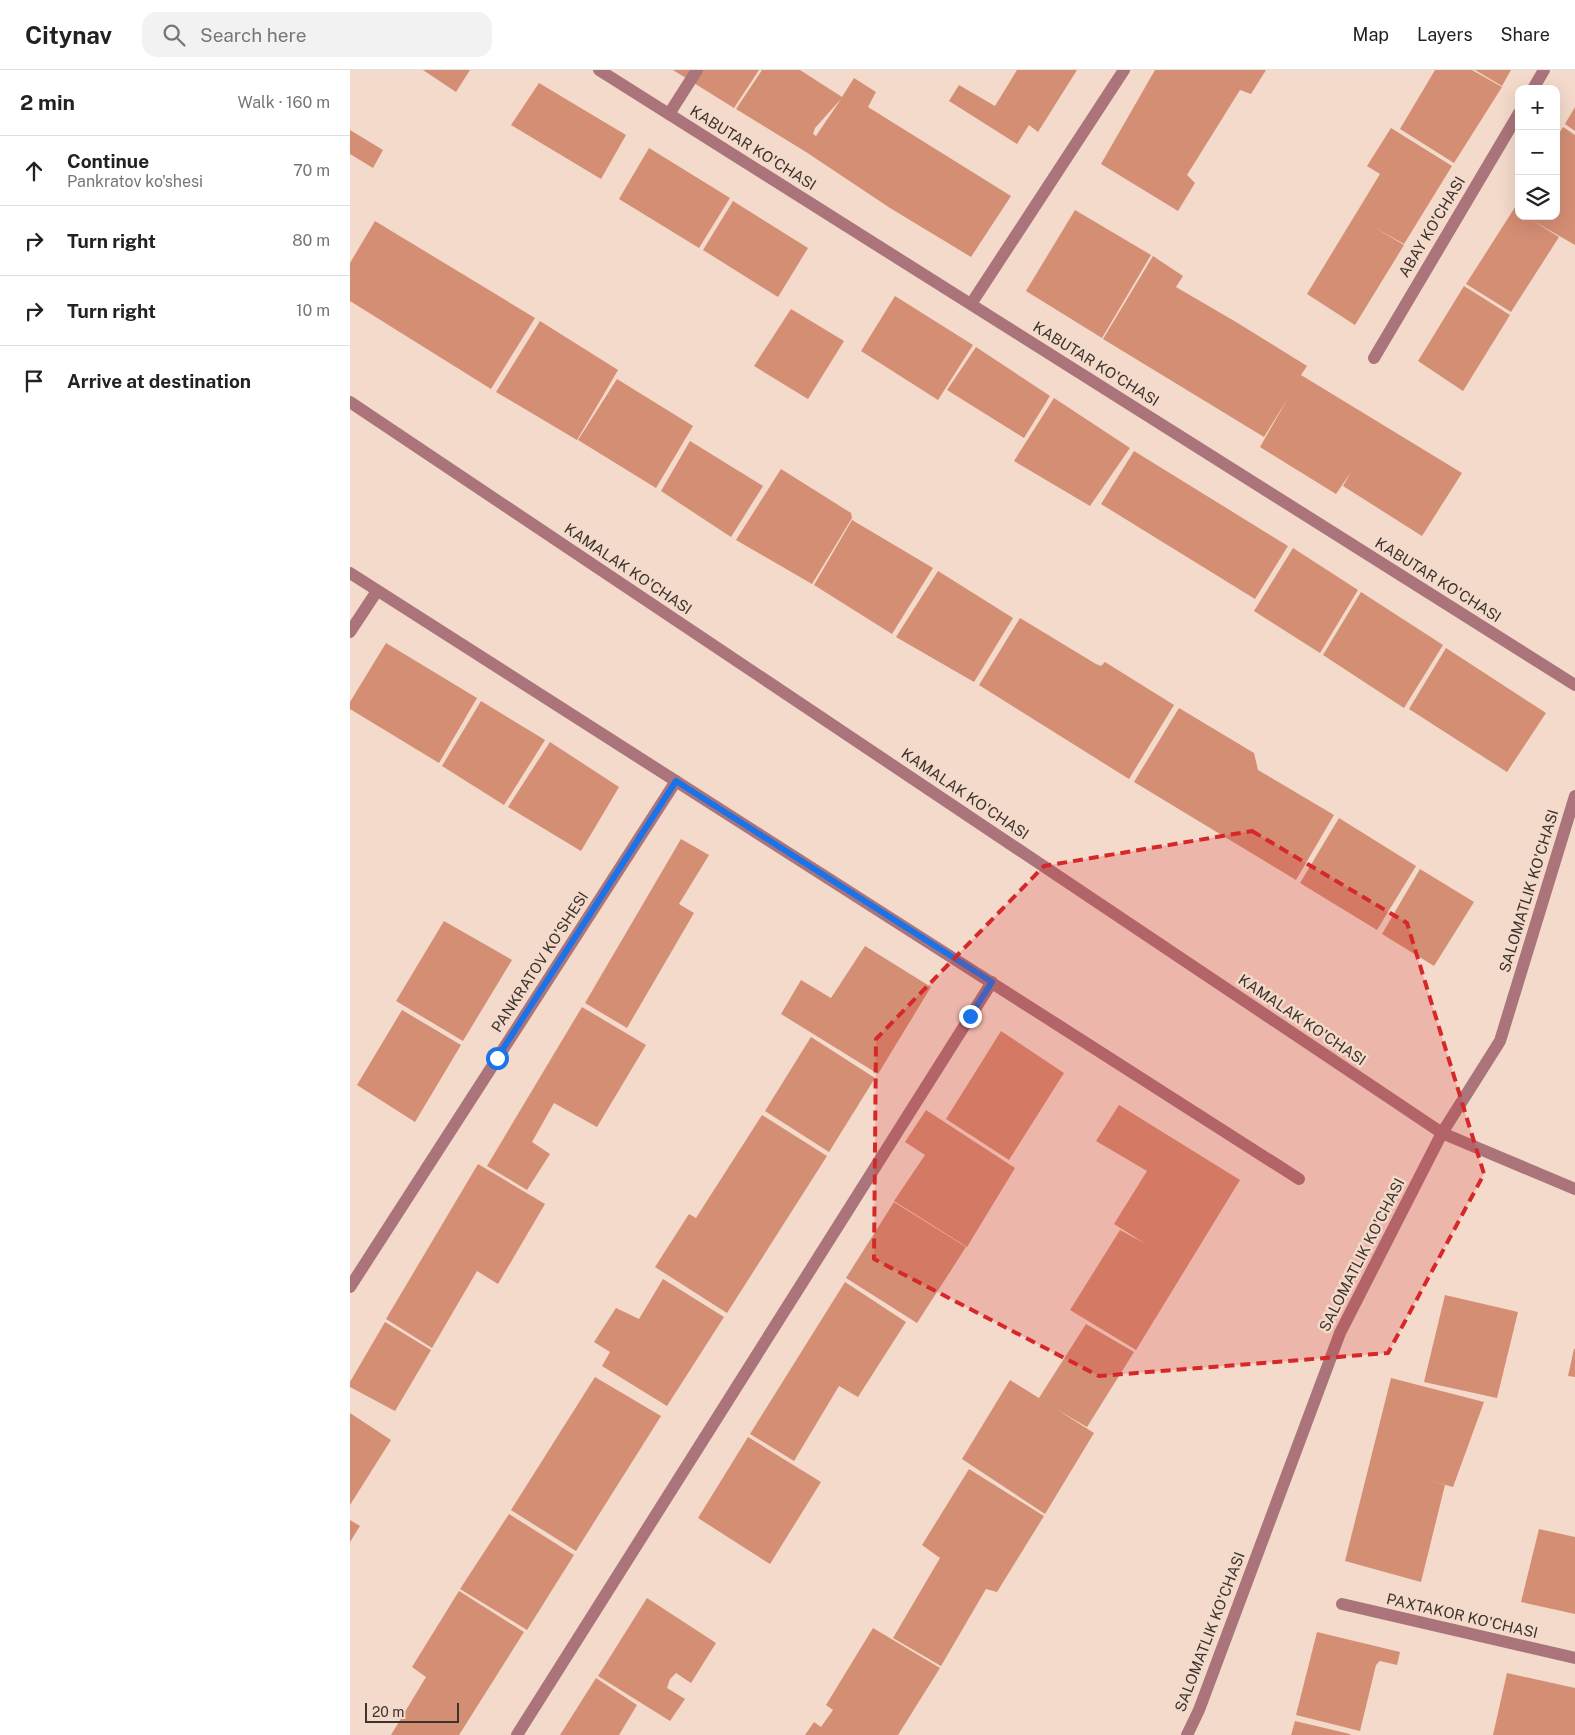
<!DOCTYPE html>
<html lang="en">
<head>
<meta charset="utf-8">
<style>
  :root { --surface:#fff; --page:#f2f2f2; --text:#222; --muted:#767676; --line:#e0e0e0 }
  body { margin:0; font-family:"Public Sans",sans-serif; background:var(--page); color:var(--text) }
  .controls { position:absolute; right:15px; top:15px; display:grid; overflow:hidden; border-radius:10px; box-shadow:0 5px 20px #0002 }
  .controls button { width:45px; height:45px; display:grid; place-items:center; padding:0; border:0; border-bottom:1px solid var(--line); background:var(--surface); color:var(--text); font:25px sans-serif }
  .scale { position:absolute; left:15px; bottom:12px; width:94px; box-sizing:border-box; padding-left:5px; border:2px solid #3c332d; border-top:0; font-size:14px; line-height:18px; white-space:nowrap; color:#3c332d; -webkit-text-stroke:4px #f3dacb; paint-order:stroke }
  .stop { position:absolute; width:15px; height:15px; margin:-11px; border:4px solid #1a73e8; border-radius:50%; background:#fff }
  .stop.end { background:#1a73e8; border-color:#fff; box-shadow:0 1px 5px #0008 }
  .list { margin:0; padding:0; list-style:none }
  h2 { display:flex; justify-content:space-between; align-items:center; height:65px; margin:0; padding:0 20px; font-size:21px }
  h2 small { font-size:16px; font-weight:400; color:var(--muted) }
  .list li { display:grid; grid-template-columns:32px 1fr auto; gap:15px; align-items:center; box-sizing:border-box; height:70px; padding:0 20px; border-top:1px solid var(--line) }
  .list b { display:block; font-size:19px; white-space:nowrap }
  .list p { margin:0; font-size:16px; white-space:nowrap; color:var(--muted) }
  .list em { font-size:16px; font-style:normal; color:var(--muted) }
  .icon { flex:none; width:28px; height:28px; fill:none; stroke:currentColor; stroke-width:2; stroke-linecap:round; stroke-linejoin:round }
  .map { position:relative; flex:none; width:1225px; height:1665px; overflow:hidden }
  header { display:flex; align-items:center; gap:30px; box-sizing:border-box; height:70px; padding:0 25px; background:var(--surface); border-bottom:1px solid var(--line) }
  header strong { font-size:24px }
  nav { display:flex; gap:28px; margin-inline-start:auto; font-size:18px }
  .search { width:350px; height:45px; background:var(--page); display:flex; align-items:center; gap:12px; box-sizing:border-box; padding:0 18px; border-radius:15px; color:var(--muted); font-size:19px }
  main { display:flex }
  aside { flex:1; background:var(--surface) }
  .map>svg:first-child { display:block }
</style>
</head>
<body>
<header>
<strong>Citynav</strong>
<div class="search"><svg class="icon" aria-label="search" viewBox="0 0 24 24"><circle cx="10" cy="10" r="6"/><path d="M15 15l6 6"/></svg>Search here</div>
<nav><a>Map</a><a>Layers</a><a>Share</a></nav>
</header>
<main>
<aside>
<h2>2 min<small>Walk · 160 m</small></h2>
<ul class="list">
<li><svg class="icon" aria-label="ahead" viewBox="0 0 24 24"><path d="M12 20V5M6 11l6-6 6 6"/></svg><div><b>Continue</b><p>Pankratov ko'shesi</p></div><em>70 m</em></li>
<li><svg class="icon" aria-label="right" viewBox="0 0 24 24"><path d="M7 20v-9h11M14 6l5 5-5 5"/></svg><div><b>Turn right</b></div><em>80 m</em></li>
<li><svg class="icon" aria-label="right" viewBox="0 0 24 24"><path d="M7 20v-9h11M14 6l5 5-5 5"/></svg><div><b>Turn right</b></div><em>10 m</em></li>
<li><svg class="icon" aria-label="arrive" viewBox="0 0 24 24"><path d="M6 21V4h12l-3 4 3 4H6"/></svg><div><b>Arrive at destination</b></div></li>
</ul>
</aside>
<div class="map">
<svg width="1225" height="1665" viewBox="0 0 1225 1665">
  <rect width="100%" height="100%" fill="#f3dacb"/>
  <!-- building -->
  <g fill="#d48e74" fill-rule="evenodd">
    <path d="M73,0H120L106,22Z"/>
    <path d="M323,0H409L384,38Z"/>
    <path d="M412,0H450L492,27L504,8L526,22L518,37L661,126L621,187L540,138L456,82L386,39ZM491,29L466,66L463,64L465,58Z"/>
    <path d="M667,0H727L688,62L679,55L667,74L599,31L609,15L645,36Z"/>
    <path d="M805,0H916L901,24L890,20L837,105L845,113L828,141L751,94Z"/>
    <path d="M1085,0H1122L1152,17L1104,93L1050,59Z"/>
    <path d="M1125,0H1161L1152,16Z"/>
    <path d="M189,13L276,65L251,109L161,55Z"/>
    <path d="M1225,37V61L1215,54Z"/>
    <path d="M1213,57L1225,65V175L1180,149L1209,167L1161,242L1116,214L1169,131V146H1206V68Z"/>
    <path d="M1041,58L1102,96L1054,174L1024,157L1054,175L1005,255L957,224L1030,104L1017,96Z"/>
    <path d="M0,60L33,80L23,98L0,84Z"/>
    <path d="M299,78L380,128L349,178L269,129Z"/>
    <path d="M383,131L458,178L428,227L353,180Z"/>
    <path d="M725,140L801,185L752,268L676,221Z"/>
    <path d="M25,151L185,248L141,319L0,231V193Z"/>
    <path d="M803,186L833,206L826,217L886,252L957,296L951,305L1112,403L1072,466L993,416L1001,402L986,424L910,377L938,328L914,367L753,269Z"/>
    <path d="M1114,216L1160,245L1113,321L1068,291Z"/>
    <path d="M545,226L623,275L588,330L511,281Z"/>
    <path d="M441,239L494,271L458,329L404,296Z"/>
    <path d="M190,251L268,300L227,370L146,322Z"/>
    <path d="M626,277L700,326L674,368L597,320Z"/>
    <path d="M267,309L343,356L306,418L228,370Z"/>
    <path d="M704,328L780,378L740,436L664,391Z"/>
    <path d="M340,371L413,416L381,467L311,421Z"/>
    <path d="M784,381L938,476L905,529L751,434Z"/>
    <path d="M431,399L501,443L502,448L462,514L386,470Z"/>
    <path d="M502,450L583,498L542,564L464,515Z"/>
    <path d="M943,478L1008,520L970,583L904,541Z"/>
    <path d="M588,501L663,548L624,612L546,567Z"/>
    <path d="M1011,522L1093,575L1054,638L973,585Z"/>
    <path d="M670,548L746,594L751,596L755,592L824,635L779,709L629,615Z"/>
    <path d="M36,573L127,628L89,693L0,639V632Z"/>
    <path d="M1096,578L1196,643L1157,702L1059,639Z"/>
    <path d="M131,631L195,670L154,735L92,696Z"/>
    <path d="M829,638L904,683L908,700L984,745L946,810L784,712Z"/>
    <path d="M200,672L269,717L231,781L158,737Z"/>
    <path d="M989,748L1066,796L1027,860L950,813Z"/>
    <path d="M331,769L359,785L329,834L344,843L277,958L235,933Z"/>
    <path d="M1070,799L1124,832L1084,896L1032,864Z"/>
    <path d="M94,851L162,890L113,971L46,931Z"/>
    <path d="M515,876L581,917L528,1004L431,944L451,910L481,928Z"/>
    <path d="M232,937L296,975L247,1057L204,1033L182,1072L200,1084L177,1120L137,1096Z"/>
    <path d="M52,940L111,975L65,1052L7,1015Z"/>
    <path d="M651,961L714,1003L659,1090L596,1049Z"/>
    <path d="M461,967L525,1008L479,1082L415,1041Z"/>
    <path d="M769,1035L890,1110L786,1280L720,1240L770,1160L796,1174L764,1154L797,1101L746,1071Z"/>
    <path d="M576,1040L665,1098L617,1177L544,1131L575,1085L555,1072Z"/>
    <path d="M412,1045L477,1086L377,1243L305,1197L339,1144L346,1148Z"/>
    <path d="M128,1094L195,1134L148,1214L127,1201L82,1278L36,1249Z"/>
    <path d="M544,1132L616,1177L567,1253L496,1208Z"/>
    <path d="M313,1209L374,1247L317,1336L252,1296L260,1282L244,1272L266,1238L289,1249Z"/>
    <path d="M495,1212L556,1252L508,1327L489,1316L444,1391L400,1364Z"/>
    <path d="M1095,1225L1168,1242L1147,1328L1074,1312Z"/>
    <path d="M35,1252L81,1280L45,1341L0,1317V1312Z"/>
    <path d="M736,1254L784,1282L737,1357L706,1339L744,1363L695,1444L612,1389L660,1310L689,1328Z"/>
    <path d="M1224,1279H1225V1307L1218,1306Z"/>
    <path d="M245,1307L311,1346L226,1481L161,1440Z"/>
    <path d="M1041,1308L1134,1332L1103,1417L1078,1410L1095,1415L1071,1512L995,1491Z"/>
    <path d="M0,1343L41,1370L0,1435Z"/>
    <path d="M398,1367L471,1412L420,1494L348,1448Z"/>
    <path d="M619,1399L694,1446L647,1522L636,1519L591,1596L543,1568L590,1488L572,1475Z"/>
    <path d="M159,1444L224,1485L177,1560L110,1519Z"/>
    <path d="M0,1450L10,1456L0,1472Z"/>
    <path d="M1189,1459L1225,1467V1544L1171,1532Z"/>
    <path d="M109,1521L174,1562L109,1665H41L76,1607L62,1597Z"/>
    <path d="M297,1528L366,1573L341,1613L326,1603L320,1609L317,1618L335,1629L320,1651L248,1606Z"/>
    <path d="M523,1558L590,1598L548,1665H455L464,1652L471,1657L483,1640L476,1635Z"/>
    <path d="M967,1562L1050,1582L1047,1595L1030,1591L1026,1595L1010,1661L946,1645Z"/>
    <path d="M1157,1603L1225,1618V1665H1143Z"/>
    <path d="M246,1608L287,1635L269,1665H210Z"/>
    <path d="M945,1651L1000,1664V1665H941Z"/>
  </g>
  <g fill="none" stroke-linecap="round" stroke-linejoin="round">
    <!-- minor -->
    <g stroke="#aa747a" stroke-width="12">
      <path d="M249,0L1225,615"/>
      <path d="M1183,19L1194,0"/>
      <path d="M319,44L347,0"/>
      <path d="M621,234L774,0"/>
      <path d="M1024,288L1169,43"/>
      <path d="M0,332L1092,1063L1225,1119"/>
      <path d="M0,503L949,1109"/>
      <path d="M0,562L27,521"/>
      <path d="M0,1217L326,711"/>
      <path d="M992,1534L1225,1588"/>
      <path d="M167,1665L642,912"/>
      <path d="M837,1665L849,1640L990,1263L1092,1063L1150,971L1225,726"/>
    </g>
  </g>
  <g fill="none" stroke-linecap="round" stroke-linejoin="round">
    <!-- route -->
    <path stroke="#1a73e8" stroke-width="6" d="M147,988L326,711L642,912L620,946"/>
  </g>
  <!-- marked area -->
  <path fill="#d62828" fill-opacity="0.2" stroke="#d62828" stroke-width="4" stroke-dasharray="10 6" stroke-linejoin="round" d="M902,761L1057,853L1134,1104L1038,1283L749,1306L524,1189L526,969L694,796Z"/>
  <g text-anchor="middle" stroke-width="5" stroke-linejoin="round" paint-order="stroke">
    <!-- street labels -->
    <g font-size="15" fill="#3c332d" stroke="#f3dacb">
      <text transform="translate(403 78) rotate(32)" y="5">KABUTAR KO'CHASI</text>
      <text transform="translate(1082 157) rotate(-59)" y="5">ABAY KO'CHASI</text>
      <text transform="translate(746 294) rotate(32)" y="5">KABUTAR KO'CHASI</text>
      <text transform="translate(278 499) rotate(34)" y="5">KAMALAK KO'CHASI</text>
      <text transform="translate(1088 510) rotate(32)" y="5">KABUTAR KO'CHASI</text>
      <text transform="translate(615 724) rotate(34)" y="5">KAMALAK KO'CHASI</text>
      <text transform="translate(1179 821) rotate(-73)" y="5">SALOMATLIK KO'CHASI</text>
      <text transform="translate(190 892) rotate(-57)" y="5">PANKRATOV KO'SHESI</text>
      <text transform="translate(952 950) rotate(34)" y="5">KAMALAK KO'CHASI</text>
      <text transform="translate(1012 1185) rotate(-63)" y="5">SALOMATLIK KO'CHASI</text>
      <text transform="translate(1112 1546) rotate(13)" y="5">PAXTAKOR KO'CHASI</text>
      <text transform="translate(860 1562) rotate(-69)" y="5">SALOMATLIK KO'CHASI</text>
    </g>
  </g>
</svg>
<div class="controls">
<button>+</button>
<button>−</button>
<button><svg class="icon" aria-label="layers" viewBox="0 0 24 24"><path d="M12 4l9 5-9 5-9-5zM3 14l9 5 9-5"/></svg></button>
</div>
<div class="scale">20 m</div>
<div class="stop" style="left:147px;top:988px"></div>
<div class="stop end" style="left:620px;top:946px"></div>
</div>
</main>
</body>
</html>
